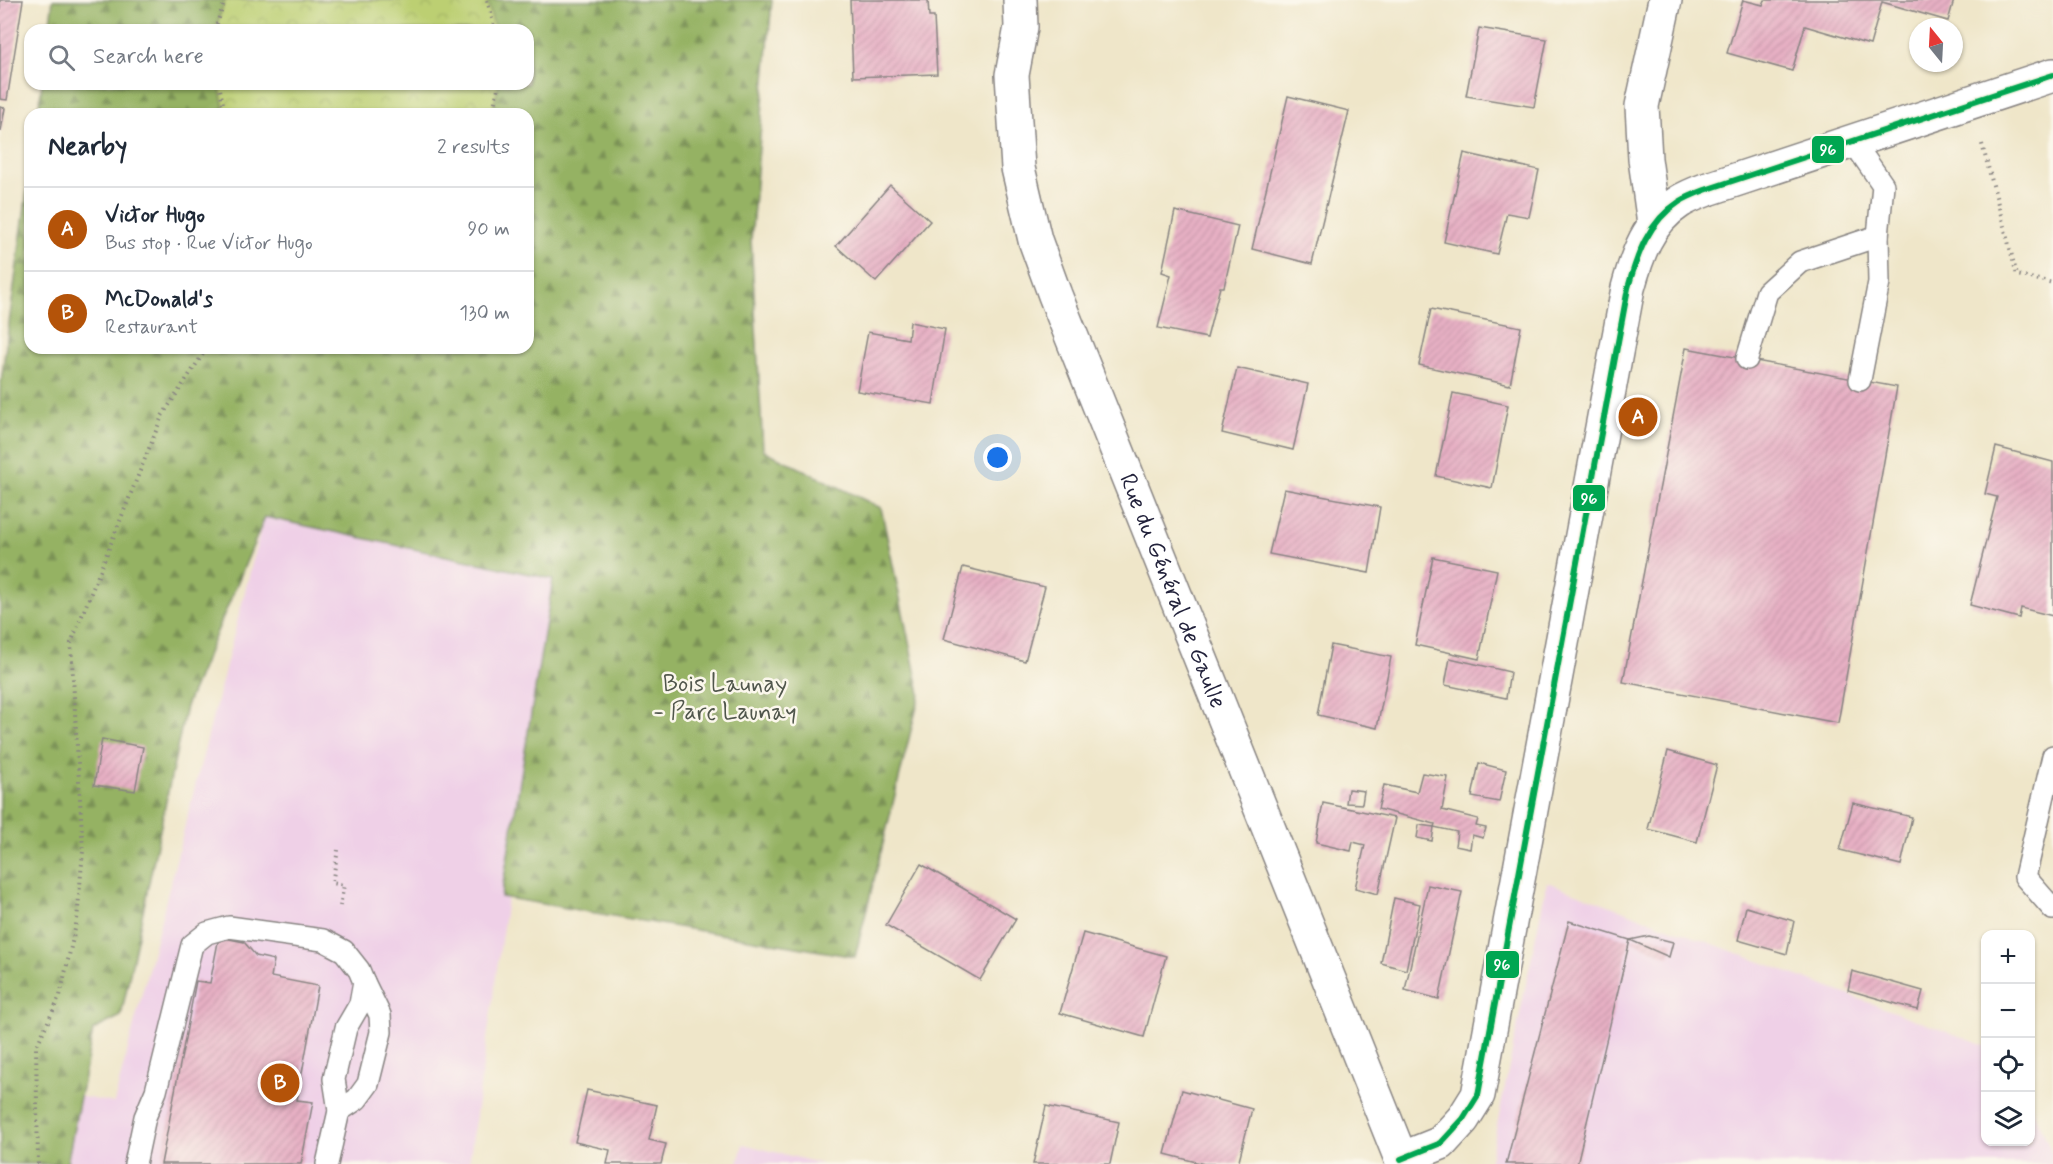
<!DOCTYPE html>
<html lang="en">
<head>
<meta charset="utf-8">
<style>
  :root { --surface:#fff; --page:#f6f6f7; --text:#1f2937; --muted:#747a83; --line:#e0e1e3; --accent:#b45309 }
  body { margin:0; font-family:Mynerve,sans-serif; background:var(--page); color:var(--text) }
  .controls { position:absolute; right:18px; bottom:18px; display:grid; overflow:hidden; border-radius:12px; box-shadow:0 2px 4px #0004 }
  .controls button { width:54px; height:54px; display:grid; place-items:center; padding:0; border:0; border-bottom:2px solid var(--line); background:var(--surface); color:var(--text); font:30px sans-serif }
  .compass { position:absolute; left:1909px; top:18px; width:54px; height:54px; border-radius:50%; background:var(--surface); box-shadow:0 2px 4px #0004; rotate:342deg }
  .you { position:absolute; left:998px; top:458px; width:21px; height:21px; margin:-15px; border:4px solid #fff; border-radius:50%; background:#1a73e8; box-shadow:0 0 0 9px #1a73e833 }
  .badge { display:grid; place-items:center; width:39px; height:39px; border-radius:50%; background:var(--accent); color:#fff; font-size:20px; font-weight:700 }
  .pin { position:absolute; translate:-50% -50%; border:3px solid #fff; box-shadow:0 2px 6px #0006 }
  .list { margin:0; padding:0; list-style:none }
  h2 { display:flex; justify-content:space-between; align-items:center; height:78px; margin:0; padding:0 24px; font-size:26px }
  h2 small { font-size:20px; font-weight:400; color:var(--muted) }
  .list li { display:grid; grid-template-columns:39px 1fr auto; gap:18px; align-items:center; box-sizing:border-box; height:84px; padding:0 24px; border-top:2px solid var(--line) }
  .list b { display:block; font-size:22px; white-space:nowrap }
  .list p { margin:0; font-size:20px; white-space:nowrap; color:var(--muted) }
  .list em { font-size:20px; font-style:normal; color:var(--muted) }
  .icon { flex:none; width:33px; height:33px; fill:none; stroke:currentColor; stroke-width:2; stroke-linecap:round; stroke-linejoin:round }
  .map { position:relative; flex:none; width:2053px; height:1164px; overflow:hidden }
  .search { position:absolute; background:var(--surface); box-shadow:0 2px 4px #0004; left:24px; top:24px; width:510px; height:66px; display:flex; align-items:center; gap:15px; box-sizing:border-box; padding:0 21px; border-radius:18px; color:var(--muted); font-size:22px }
  .panel { position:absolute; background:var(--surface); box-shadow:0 2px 4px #0004; left:24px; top:108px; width:510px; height:246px; border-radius:18px }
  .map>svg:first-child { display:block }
</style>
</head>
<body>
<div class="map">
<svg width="2053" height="1164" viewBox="0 0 2053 1164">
  <defs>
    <pattern id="forest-firs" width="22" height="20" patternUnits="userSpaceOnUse" patternTransform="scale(1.5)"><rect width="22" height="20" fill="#95b264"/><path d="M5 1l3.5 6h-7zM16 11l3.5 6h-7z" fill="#799054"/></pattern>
    <pattern id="park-crowns" width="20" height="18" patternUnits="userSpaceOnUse" patternTransform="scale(1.5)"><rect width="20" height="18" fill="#bccf72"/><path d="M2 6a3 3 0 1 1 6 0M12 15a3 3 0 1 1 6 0" fill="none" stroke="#a1b164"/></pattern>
    <pattern id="building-hatch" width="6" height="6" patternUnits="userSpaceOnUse" patternTransform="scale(1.5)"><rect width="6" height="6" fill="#e7b0c4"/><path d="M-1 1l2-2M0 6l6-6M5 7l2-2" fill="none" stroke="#c697a9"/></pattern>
  </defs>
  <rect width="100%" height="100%" fill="#fbf7ec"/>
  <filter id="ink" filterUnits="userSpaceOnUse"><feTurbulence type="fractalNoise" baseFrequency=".0167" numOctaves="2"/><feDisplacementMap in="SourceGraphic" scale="12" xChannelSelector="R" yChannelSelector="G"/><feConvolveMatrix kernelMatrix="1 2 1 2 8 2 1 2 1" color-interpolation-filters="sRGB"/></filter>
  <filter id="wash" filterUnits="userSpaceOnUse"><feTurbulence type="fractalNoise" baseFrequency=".008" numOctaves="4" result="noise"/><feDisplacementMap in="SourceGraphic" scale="24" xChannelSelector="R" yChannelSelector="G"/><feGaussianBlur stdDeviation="1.35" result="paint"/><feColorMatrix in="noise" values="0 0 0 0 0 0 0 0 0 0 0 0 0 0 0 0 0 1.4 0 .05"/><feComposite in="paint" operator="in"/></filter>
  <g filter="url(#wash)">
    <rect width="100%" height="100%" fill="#efe6c9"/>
    <!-- built -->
    <g fill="#efd0e7">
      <path d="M264,517L553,579L469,1164H0V1081L114,1103Z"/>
      <path d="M1547,882L1985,1046L1986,1142H2030L2031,1104L2053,1155V1164H1489Z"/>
      <path d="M743,1144L823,1164H738Z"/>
    </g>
    <!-- forest -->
    <path fill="url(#forest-firs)" stroke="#5c6a50" stroke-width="1.5" d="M53,0H772L751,240L763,450L881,508L920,694L855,957L501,897L553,579L265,517L186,706L121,1016L93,1030L67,1164H0V389L30,170V348H528V114H38L42,84H528V30H49Z"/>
    <!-- park -->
    <g fill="url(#park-crowns)" stroke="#6f7856" stroke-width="1.5">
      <path d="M225,0H487L495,30H215Z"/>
      <path d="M219,84H499L492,114H225Z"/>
    </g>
    <g id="blocks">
      <!-- building -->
      <g fill="url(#building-hatch)">
        <path d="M0,0H23L7,100L0,99Z"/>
        <path d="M850,0H928L929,17H934L937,74L853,77Z"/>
        <path d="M1743,0L1763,5L1765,0H1954L1948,21L1882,2L1870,45L1805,26L1792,71L1727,53Z"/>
        <path d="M1479,28L1547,39L1534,107L1466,96Z"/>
        <path d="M1288,96L1349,111L1312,264L1252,249Z"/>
        <path d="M0,107L5,108L1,131H0Z"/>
        <path d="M1464,153L1539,170L1529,217L1507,213L1497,254L1444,242Z"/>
        <path d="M890,185L930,221L876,282L836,246Z"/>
        <path d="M1175,211L1238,226L1224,287H1220L1207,338L1158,328L1171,275L1162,272Z"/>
        <path d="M1431,309L1521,327L1510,385L1419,365Z"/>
        <path d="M910,322L945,329L933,404L857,391L868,332L908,339Z"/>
        <path d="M1686,348L1897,387L1838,723L1623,682Z"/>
        <path d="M1237,368L1308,384L1293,450L1222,433Z"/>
        <path d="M1453,393L1508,405L1492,488L1436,476Z"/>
        <path d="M1996,447L2053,462V616L2021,608L2019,618L1970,605L1997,497L1985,494Z"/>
        <path d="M1284,489L1380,507L1369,573L1269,554Z"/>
        <path d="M1433,557L1497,570L1479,659L1415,645Z"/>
        <path d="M963,567L1045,587L1025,661L944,639Z"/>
        <path d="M1331,645L1391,657L1377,728L1318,715Z"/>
        <path d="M1450,658L1510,672L1506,698L1445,685Z"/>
        <path d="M102,739L143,747L135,791L94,785Z"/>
        <path d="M1668,751L1717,765L1697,842L1648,829Z"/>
        <path d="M1479,763L1506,770L1499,802L1472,797Z"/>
        <path d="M1422,773L1448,777L1442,810L1478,819L1476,826L1486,828L1483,838L1472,835L1470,849L1455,846L1457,832L1434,827L1435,824L1378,809L1384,785L1417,792Z"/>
        <path d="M1348,789L1364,791L1362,804L1346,803Z"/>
        <path d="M1323,803L1395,818L1378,894L1355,888L1365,845L1353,842L1351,851L1316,843Z"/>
        <path d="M1853,803L1912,817L1901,865L1840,850Z"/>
        <path d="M1419,825L1434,827L1432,841L1417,838Z"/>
        <path d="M921,864L1016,919L980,980L886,925Z"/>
        <path d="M1428,885L1462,892L1439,999L1405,990Z"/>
        <path d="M1394,898L1420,904L1406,970L1381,963Z"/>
        <path d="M1746,907L1794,921L1787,954L1738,940Z"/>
        <path d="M1569,921L1630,940L1577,1164H1506Z"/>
        <path d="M1083,933L1166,956L1144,1037L1060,1013Z"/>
        <path d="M1649,936L1673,942L1669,957L1630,940Z"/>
        <path d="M224,938L244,942L256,956L274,960L271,977L318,986L297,1100L313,1102L301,1164H161L196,981L210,983L218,942Z"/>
        <path d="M1852,971L1923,991L1918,1010L1848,990Z"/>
        <path d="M587,1090L657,1105L649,1140L666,1144L661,1164H607L610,1150L575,1142Z"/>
        <path d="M1182,1090L1252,1109L1238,1164H1204L1165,1154Z"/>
        <path d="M1046,1106L1119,1122L1110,1164H1033Z"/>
      </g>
    </g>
  </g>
  <g filter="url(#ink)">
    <use href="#blocks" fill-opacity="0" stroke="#888482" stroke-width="1.5"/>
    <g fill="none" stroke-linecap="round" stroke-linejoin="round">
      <!-- service casing -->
      <g stroke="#888482" stroke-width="24">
        <g id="service">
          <path d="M1852,140L1883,185L1878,236L1879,282L1860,380"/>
          <path d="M1747,359L1767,292L1800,262L1878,236"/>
          <path d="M2053,756L2025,877L2053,909"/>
          <path d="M339,1111L357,1099L368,1084L381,1032L380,1015L364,982"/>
          <path d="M135,1164L145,1117L156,1091L192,945L207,933L229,927L323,940L344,951L359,970L364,982L360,1004L346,1028L334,1079L339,1111L327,1164"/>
        </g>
      </g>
      <!-- minor casing -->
      <g stroke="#888482" stroke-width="36">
        <g id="minor">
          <path id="s1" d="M1020,0L1021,27L1012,75L1018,168L1035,240L1055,295L1403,1164"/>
          <path d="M1654,224L1645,159L1642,106L1665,0"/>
          <path d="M1401,1159L1441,1143L1463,1119L1478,1095L1628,288C1637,255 1648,222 1679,202C1687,197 1697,193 1705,190L2053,75"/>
        </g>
      </g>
      <!-- path -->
      <g stroke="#888482" stroke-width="4" stroke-dasharray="1.5 4.5" stroke-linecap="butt">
        <path d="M487,0L495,30"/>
        <path d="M215,30L225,0"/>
        <path d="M219,84L225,114"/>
        <path d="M492,114L499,84"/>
        <path d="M1982,144L2017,275L2053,283"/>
        <path d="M338,850L332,883L344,885L340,906"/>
        <path d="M38,1164L36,1047L60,996L77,920L83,851L71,643L162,416L207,348"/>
      </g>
      <!-- service -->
      <use href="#service" stroke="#fff" stroke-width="21"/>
      <!-- minor -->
      <use href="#minor" stroke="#fff" stroke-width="33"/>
      <!-- bus-1 casing -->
      <g stroke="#fbf7ec" stroke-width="10">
        <path id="bus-1" d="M1401,1159L1441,1143L1463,1119L1478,1095L1628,288C1637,255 1648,222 1679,202C1687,197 1697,193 1705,190L2053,75"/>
      </g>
      <!-- bus-1 -->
      <use href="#bus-1" stroke="#00a651" stroke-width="6"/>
    </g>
  </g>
  <g text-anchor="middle" stroke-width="5" stroke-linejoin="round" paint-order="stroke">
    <!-- street labels -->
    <g font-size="24" fill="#22223b" stroke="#fbf7ec">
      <text dy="8" stroke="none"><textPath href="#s1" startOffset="620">Rue du Général de Gaulle</textPath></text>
    </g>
    <!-- park labels -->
    <g font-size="24" fill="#50564c" stroke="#fbf7ec">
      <text x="725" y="691">Bois Launay<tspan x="725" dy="28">- Parc Launay</tspan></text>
    </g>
  </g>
  <g stroke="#fbf7ec" stroke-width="2">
    <rect x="1811" y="135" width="34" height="29" rx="6" fill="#00a651"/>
    <rect x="1572" y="484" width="34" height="28" rx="6" fill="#00a651"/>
    <rect x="1485" y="950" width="35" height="29" rx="6" fill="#00a651"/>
  </g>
  <g font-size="16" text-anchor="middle" font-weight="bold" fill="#fff">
    <text x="1828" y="155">96</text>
    <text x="1589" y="504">96</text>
    <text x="1502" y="970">96</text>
  </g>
</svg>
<div class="controls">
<button>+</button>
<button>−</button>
<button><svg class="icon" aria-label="locate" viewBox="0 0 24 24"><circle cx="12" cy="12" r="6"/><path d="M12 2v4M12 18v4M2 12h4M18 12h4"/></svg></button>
<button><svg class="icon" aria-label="layers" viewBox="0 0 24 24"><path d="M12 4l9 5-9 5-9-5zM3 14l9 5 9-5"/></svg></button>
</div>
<svg class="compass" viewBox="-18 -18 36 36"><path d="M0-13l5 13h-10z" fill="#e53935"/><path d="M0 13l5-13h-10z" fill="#747a83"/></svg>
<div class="you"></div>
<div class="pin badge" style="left:1638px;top:417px">A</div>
<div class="pin badge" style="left:280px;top:1083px">B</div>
<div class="search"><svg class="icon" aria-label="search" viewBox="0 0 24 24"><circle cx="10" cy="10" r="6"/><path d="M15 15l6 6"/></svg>Search here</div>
<section class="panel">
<h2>Nearby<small>2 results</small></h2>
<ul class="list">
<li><span class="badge">A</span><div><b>Victor Hugo</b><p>Bus stop · Rue Victor Hugo</p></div><em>90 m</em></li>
<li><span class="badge">B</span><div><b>McDonald's</b><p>Restaurant</p></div><em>130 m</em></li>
</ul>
</section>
</div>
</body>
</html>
